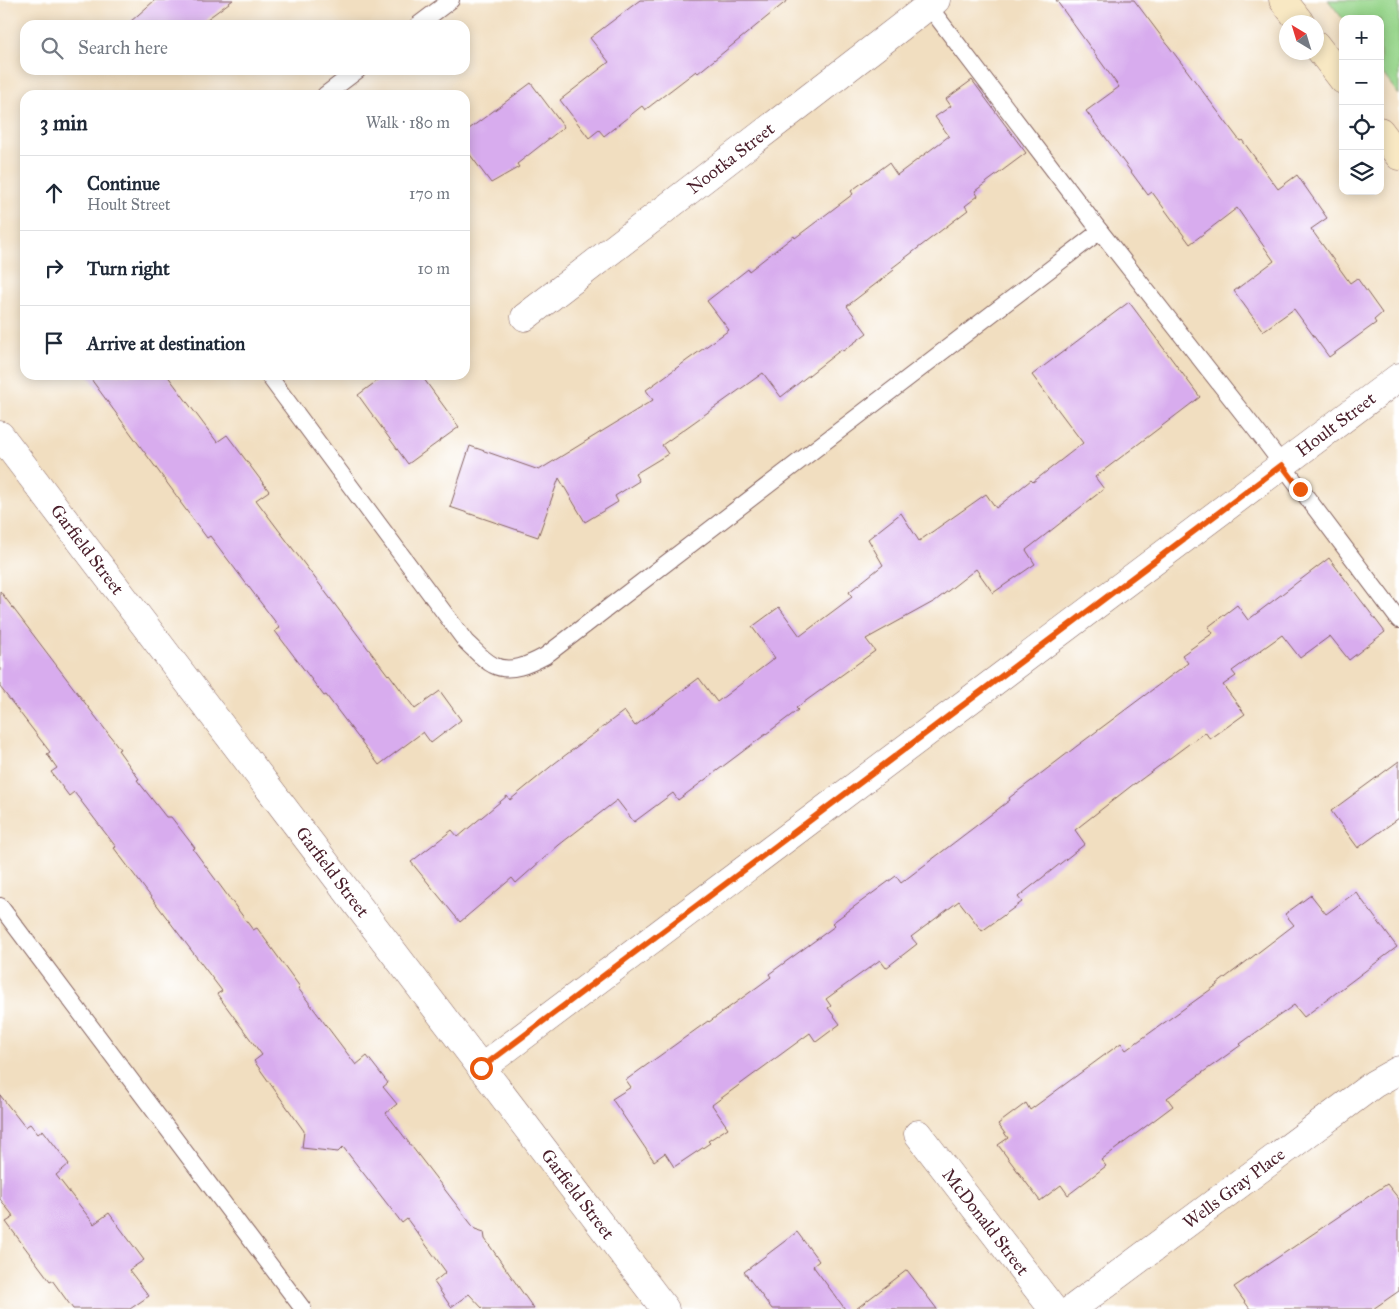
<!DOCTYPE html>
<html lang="en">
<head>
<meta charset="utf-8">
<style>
  :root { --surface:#fff; --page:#f6f6f7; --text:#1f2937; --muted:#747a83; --line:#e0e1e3 }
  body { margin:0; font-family:"IM FELL Great Primer",serif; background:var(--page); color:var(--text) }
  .controls { position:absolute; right:15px; top:15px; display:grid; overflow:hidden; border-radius:10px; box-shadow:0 2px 12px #0003 }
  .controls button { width:45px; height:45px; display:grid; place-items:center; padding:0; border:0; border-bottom:1px solid var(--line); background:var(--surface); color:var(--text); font:25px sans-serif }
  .compass { position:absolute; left:1279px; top:15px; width:45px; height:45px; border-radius:50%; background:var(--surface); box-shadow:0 2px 12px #0003; rotate:322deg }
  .stop { position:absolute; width:15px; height:15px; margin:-11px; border:4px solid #ea580c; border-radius:50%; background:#fff }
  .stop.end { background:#ea580c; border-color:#fff; box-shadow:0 1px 5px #0008 }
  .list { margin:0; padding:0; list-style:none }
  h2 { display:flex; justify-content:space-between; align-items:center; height:65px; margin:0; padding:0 20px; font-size:21px }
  h2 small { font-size:16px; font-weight:400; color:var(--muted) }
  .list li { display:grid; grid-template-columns:32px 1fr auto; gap:15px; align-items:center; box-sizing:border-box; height:75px; padding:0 20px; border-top:1px solid var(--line) }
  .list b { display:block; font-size:19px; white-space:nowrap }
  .list p { margin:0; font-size:16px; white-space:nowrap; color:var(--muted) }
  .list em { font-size:16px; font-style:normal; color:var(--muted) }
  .icon { flex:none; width:28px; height:28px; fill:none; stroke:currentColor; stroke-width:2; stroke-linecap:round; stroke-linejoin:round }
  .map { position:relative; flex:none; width:1399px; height:1309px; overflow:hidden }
  .search { position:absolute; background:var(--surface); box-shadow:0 2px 12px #0003; left:20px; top:20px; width:450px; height:55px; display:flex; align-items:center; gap:12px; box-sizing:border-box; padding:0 18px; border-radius:15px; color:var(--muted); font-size:19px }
  .panel { position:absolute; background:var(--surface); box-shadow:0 2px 12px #0003; left:20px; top:90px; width:450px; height:290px; border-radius:15px }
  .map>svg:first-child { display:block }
</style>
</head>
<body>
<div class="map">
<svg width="1399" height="1309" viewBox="0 0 1399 1309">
  <rect width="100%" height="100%" fill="#fff"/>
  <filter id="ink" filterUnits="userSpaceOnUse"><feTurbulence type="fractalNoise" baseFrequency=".02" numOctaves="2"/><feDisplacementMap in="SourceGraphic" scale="10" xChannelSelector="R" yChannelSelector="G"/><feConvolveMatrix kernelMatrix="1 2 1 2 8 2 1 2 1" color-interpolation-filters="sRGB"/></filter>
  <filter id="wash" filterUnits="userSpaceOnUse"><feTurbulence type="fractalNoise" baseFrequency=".0096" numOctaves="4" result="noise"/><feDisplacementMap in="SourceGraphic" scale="20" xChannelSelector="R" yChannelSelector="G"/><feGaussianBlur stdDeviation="1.12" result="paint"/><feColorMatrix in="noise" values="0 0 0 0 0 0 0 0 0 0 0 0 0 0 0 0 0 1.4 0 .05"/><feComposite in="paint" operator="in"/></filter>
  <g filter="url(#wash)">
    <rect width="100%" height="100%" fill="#f1dec0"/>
    <!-- green -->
    <path fill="#97d58b" stroke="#707a5b" d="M1328,0H1399V95L1380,70V19H1343Z"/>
    <g id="blocks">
      <!-- building -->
      <g fill="#d8acee">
        <path d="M155,0H233L199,25H133L130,22Z"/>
        <path d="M640,0H788L698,73L696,71L645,110L642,106L604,136L599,130L589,138L560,100L609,62L590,38Z"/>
        <path d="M1056,0H1134L1240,141L1242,140L1278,189L1297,175L1327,218L1311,229L1350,283L1357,278L1382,313L1374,320L1376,323L1329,357L1294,309L1263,331L1234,291L1274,261L1237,208L1190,244L1152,192L1148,195L1086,111L1119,87Z"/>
        <path d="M972,80L1026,153L975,191L978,196L965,206L968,210L892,268L894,270L847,306L867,333L843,351L842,349L781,397L763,373L662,445L668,454L635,474L639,481L615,496L618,502L585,522L559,478L538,537L450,507L470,446L539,470L653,400L646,390L729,330L707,301L748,269L749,271L794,236L795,238L853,194L851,191L889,163L897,175L949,136L935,117L951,106L946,99Z"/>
        <path d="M531,83L564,127L517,164L519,167L491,183L465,148V132Z"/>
        <path d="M1129,302L1200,397L1095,477L1104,489L1026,550L1035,564L993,593L976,569L935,601L866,639L875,651L796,708L798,710L678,800L673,793L634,822L617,800L559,845L516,883L512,878L460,922L411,862L452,830L458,837L507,796L510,800L555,763L624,711L635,726L699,678L717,702L775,658L752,627L779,607L800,636L852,597L849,592L883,565L868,539L901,513L919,541L986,494L996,508L1031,480L1033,482L1083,443L1032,375Z"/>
        <path d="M88,375H167L217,442L227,435L269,491L256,500L388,675L389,674L415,709L440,691L461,720L431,743L423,732L379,765L326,695L324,696L275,631L280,628L210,536L207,538L180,502H181Z"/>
        <path d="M385,375H421L459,427L408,464L358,395Z"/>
        <path d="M1329,558L1385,632L1349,660L1330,636L1300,658L1282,635L1232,671L1236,676L1223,685L1245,714L1210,739L1205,732L1135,784V783L1075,830L1085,844L1018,897L1022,902L982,931L959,901L911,937L917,944L886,968L880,960L826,999L831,1006L828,1008L840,1024L816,1042L810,1033L712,1105L728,1128L708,1141L710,1143L674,1167L665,1153L654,1161L612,1099L631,1087L626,1080L708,1021L709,1022L771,977L769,974L835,926L832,923L896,876L901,883L1010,800L1009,798L1077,746L1188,663L1182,655L1213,633L1208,627L1237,605L1248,620Z"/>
        <path d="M0,591L120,749L118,750L139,779L137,780L166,817H171L195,848L193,849L253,930L257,928L300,987L298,988L356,1065L367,1056L388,1083L383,1087L397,1104L386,1113L475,1229L484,1232L485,1239L534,1309H483L469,1294L451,1307L434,1282L446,1272L407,1219L402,1223L343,1147L338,1152L302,1148L304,1131L254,1061L262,1055L217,994L222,991L114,848L116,847L74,792L69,796L51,772L57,768L47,754L50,752L0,687Z"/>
        <path d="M1399,761V818L1358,848L1331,811Z"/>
        <path d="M1356,892L1397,947L1304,1017L1294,1005L1240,1044L1241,1045L1167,1098L1173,1106L1101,1160L1106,1166L1068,1195L1061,1185L1040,1201L998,1145L1008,1138L998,1124L1026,1103L1030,1110L1121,1043L1126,1050L1217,985V984L1294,925L1285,914L1311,895L1326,914Z"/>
        <path d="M0,1095L25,1127L30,1124L38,1134L43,1130L69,1164L56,1175L94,1224L109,1213L144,1260L129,1270L149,1296L130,1309H73L52,1280L50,1281L6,1222L14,1217L0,1199Z"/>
        <path d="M1387,1184L1399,1199V1291L1373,1309H1250L1234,1287Z"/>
        <path d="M797,1232L819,1261L813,1266L845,1309H772L744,1272Z"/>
        <path d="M907,1270L937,1309H856Z"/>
      </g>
    </g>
  </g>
  <g filter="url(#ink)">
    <use href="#blocks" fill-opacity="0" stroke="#84625f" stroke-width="1"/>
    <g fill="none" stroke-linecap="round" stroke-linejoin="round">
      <!-- service casing -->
      <g stroke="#84625f" stroke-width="18">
        <g id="service">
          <path d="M924,0L1100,231L1266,443L1399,620"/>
          <path d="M418,25L451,0"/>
          <path d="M325,95L358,70"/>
          <path d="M268,375L466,642C475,650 483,660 493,665C510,674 530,664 545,656L1100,231"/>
          <path d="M0,906L303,1309"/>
        </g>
      </g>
      <!-- minor casing -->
      <g stroke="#84625f" stroke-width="29">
        <g id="minor">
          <path id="s1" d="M525,317L936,0"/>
          <path id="s2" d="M0,435L665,1309"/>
          <path id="s3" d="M481,1068L1399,377"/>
          <path id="s4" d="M918,1134L1053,1309"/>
          <path id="s5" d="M1072,1309L1374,1084L1399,1070"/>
        </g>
      </g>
      <!-- secondary casing -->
      <g stroke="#84625f" stroke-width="29">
        <g id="secondary">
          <path d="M1283,0L1300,22"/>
          <path d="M1316,45L1343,80"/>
          <path d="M1380,131L1399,156"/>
        </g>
      </g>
      <!-- service -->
      <use href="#service" stroke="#fff" stroke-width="16"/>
      <!-- minor -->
      <use href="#minor" stroke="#fff" stroke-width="28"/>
      <!-- secondary -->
      <use href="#secondary" stroke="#f8e8c3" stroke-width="28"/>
    </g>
  </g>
  <g fill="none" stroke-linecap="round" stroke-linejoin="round" filter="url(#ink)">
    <!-- route -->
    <path stroke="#ea580c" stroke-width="6" d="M481,1068L1282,465L1300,489"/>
  </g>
  <g text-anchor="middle" stroke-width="4" stroke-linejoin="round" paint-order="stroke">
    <!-- street labels -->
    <g font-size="18" fill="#4a1f2b" stroke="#fff">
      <text dy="6" stroke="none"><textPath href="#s1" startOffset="260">Nootka Street</textPath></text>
      <text dy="6" stroke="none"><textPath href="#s3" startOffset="1070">Hoult Street</textPath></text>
      <text dy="6" stroke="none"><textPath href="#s2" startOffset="144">Garfield Street</textPath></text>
      <text dy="6" stroke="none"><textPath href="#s2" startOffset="549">Garfield Street</textPath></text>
      <text dy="6" stroke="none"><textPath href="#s5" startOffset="202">Wells Gray Place</textPath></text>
      <text dy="6" stroke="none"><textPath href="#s2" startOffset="954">Garfield Street</textPath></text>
      <text dy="6" stroke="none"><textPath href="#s4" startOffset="111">McDonald Street</textPath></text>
    </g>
  </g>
</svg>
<div class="controls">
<button>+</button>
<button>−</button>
<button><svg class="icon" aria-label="locate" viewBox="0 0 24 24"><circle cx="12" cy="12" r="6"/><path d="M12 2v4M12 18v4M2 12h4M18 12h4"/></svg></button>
<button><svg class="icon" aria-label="layers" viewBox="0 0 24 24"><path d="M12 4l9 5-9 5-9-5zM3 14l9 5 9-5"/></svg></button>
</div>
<svg class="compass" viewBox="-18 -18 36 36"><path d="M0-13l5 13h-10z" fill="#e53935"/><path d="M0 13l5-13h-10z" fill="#747a83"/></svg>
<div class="stop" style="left:481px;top:1068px"></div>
<div class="stop end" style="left:1300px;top:489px"></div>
<div class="search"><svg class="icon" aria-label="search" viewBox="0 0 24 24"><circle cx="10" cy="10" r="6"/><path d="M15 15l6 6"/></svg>Search here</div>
<section class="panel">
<h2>3 min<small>Walk · 180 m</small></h2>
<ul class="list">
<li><svg class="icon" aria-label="ahead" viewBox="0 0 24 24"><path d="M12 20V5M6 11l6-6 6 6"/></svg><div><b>Continue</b><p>Hoult Street</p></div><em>170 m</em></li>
<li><svg class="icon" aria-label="right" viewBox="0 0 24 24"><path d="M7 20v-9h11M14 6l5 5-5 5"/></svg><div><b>Turn right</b></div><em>10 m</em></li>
<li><svg class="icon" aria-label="arrive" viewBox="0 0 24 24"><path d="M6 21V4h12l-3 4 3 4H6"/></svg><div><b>Arrive at destination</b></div></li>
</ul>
</section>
</div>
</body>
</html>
